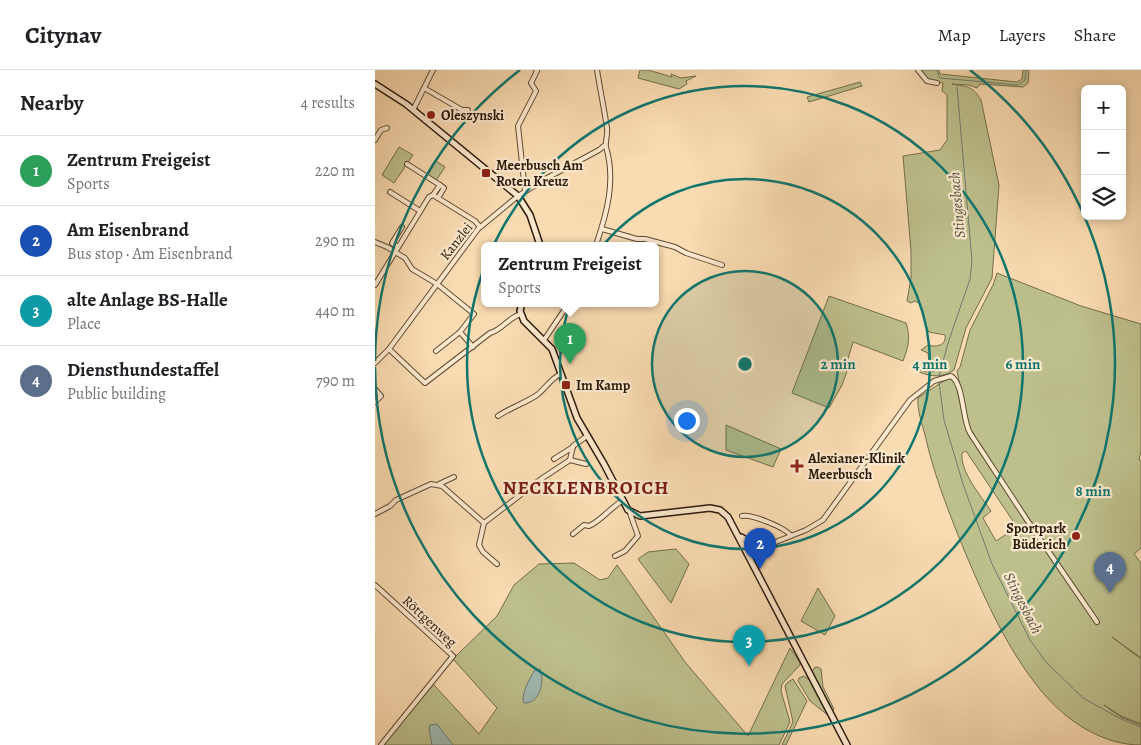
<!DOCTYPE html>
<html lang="en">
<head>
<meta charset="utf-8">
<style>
  :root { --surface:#fff; --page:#f6f6f6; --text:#202124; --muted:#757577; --line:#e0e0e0; --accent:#2563eb }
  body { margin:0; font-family:Alegreya,serif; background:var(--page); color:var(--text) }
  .controls { position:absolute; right:15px; top:15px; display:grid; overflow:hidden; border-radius:8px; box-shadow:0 2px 8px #0003 }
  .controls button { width:45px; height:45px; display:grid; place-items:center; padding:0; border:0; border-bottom:1px solid var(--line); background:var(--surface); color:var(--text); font:25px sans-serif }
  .you { position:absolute; left:311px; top:350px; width:18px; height:18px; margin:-12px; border:4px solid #fff; border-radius:50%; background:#1a73e8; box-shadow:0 0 0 8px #1a73e833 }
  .badge { display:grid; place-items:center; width:32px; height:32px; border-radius:50%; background:var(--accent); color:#fff; font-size:16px; font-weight:700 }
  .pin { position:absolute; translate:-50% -41px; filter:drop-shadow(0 1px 2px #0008) }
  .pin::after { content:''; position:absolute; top:26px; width:18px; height:15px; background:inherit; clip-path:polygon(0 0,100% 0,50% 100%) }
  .popup { position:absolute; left:106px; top:172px; width:178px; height:65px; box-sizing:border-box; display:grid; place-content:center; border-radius:8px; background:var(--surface); filter:drop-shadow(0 1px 4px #0005); font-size:16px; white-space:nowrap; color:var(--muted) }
  .popup b { font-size:19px; color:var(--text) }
  .popup::after { content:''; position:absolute; left:50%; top:100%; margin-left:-10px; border:10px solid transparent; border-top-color:var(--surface) }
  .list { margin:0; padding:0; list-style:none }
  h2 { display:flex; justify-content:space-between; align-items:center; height:65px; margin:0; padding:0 20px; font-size:21px }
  h2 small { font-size:16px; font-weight:400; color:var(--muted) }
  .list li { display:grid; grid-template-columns:32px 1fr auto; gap:15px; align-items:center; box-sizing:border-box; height:70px; padding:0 20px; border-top:1px solid var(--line) }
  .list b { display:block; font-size:19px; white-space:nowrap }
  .list p { margin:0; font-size:16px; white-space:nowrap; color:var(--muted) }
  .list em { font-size:16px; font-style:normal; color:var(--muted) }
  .icon { flex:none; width:28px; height:28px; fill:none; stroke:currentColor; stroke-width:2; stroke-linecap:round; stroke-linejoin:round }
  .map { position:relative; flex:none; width:766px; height:675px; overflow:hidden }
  header { display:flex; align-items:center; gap:30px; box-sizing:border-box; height:70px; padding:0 25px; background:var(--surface); border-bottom:1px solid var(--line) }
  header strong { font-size:24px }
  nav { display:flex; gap:28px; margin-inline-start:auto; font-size:18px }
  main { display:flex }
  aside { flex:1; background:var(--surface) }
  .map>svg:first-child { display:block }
</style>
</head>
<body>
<header>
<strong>Citynav</strong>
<nav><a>Map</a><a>Layers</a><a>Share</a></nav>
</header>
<main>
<aside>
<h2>Nearby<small>4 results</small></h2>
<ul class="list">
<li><span class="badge" style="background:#2e9e5b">1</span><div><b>Zentrum Freigeist</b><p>Sports</p></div><em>220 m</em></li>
<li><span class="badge" style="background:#1a4fb4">2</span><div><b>Am Eisenbrand</b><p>Bus stop · Am Eisenbrand</p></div><em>290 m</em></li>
<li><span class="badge" style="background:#0f9aa8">3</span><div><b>alte Anlage BS-Halle</b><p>Place</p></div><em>440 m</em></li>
<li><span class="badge" style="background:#5c6f8a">4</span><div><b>Diensthundestaffel</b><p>Public building</p></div><em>790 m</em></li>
</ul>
</aside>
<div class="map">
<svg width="766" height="675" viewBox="0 0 766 675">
  <rect width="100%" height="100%" fill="#fbdcb2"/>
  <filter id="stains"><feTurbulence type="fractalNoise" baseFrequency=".004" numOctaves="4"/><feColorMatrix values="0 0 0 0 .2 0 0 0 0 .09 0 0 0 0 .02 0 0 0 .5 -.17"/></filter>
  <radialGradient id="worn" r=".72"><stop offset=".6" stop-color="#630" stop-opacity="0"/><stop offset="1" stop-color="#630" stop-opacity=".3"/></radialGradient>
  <!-- green -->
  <g fill="#bdc08d" stroke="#746e4c" fill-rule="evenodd">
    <path d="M265,0H273L297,7L296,4L306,8L321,6L311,11L312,14L304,19L263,8Z"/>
    <path d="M543,0H564L565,4L642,12L647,9L648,0H654L653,13L648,17L605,14L602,18L594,15L577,14C592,17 597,15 606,30L624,115L617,208L591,258L579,300C567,308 557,307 544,302L546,300L551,302L555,299L558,302L560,301L554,291L553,283L546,280L553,275C561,278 572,275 570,265L554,262L551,256L544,233L540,231L536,233L532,231L536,208V181L528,86L565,80L572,70V25L567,21L568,13L552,10Z"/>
    <path d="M485,12L487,16L434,32L432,27Z"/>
    <path d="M24,77L38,85L19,113L7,105Z"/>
    <path d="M61,91L70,97L61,111L53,105Z"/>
    <path d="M622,203L706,236L766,254V381L764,390L766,391V478L759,484L766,493V588L737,567L766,589V654L746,646L729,635L746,647L766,655V675C728,675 693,652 668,623C631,579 607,523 585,470C571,435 558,401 550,365C547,354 542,340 543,328L579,304L589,353L601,375L594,359L582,301L585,297L595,260L618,215ZM591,381L642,457L621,471L608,448L616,441C606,426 585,402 587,383Z"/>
    <path d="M454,226L531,253C536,268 533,278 528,291L478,272L471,295L474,296L467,315L454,338L417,323Z"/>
    <path d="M351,355L406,379L398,397L351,380Z"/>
    <path d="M301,479L314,494L296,533L263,489L273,482Z"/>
    <path d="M199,493L225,510L233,508L242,495L310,592L373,666L415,578L425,592V595L407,614L406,621L415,652L404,675H8L58,614L104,664L122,638L78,589L122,546L139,515L164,494Z"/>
    <path d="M443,518L460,546L450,565L426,551Z"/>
    <path d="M440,597H443L446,599L448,617L459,639L458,641L437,602Z"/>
    <path d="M429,606L434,609L454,646L435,631L423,611L424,608Z"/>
    <path d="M418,609L432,631L411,675H407L418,652L410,616L413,612Z"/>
  </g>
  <!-- water -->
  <g fill="#a0bab4" stroke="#717a71">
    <path d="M165,599C170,611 165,634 149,633C145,626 155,607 160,600Z"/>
    <path d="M62,654L78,675H57L54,658L55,655Z"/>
  </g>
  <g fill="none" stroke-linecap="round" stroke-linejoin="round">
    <!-- stream -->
    <g stroke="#717a71" stroke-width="1">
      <path d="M562,0L564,7L565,8L643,15L650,10L651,0"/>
      <path d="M564,306L574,270L595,209L597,191L582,17"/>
      <path d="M564,312L569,350L588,414L617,494L655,570L671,592L708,628L744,648L766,657"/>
    </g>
    <!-- minor casing -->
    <g stroke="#5e4b36" stroke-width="6">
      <g id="minor">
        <path d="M543,0L552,11L562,13"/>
        <path d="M49,18L87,40H93"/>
        <path d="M38,40L58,0"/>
        <path d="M0,70L6,60L12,58"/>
        <path d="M32,94L65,115L58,125L100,151L105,157"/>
        <path d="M150,121L143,56L161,21L156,13L162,1L161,0"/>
        <path d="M15,122L45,141"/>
        <path d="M63,128L69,118L65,115"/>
        <path d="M227,159L262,169H270L300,177L311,183L347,195"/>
        <path d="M0,172L12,177L30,188L37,199L62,214L99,244L85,262L61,281"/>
        <path d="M221,175C232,143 241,110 231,77C230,72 233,64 232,58C229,38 225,19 222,0"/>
        <path d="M23,177L17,173L27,157"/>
        <path d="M0,215L54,127L58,125"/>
        <path d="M85,262L98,277"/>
        <path d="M169,270L194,233"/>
        <path d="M14,279L50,313L115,263C127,260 134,247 146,244"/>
        <path d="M0,293L14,279L103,159L143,126L172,108L224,80L230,75"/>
        <path d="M0,319L6,326L0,332"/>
        <path d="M123,346C135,338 150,333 162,325C171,318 176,308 186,304"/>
        <path d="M179,389L198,377"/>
        <path d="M195,390L198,376L212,366"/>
        <path d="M64,414L79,407"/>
        <path d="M0,444L15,436L21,430L56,414L67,416L109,453"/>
        <path d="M367,446C377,444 411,458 416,466"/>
        <path d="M198,464L209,455L214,456C226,451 235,438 247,431"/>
        <path d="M373,483L431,460L448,450L535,330L559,311L576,306C589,314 587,349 595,363L652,450L722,552"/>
        <path d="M240,486L250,481L263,466L255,443"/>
        <path d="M122,494L108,482L104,475L109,453L166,409L195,390L211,394"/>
        <path d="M0,515L78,586L6,675"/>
      </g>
    </g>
    <!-- secondary casing -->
    <g stroke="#2a1b0c" stroke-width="8">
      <g id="secondary">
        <path d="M0,14L31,34L143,126L155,145L165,175"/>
        <path d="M147,233L145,241L149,251L177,279L202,348L229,394L253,440L265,446L335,438L345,440L353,447L472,675"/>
        <path d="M366,467L380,475L396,474"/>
      </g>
    </g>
    <!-- minor -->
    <use href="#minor" stroke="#fce8cd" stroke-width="4"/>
    <!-- secondary -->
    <use href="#secondary" stroke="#fce8cd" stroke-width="5"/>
  </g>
  <!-- distance rings -->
  <circle cx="370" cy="294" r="93" fill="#0f766e" fill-opacity=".12"/>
  <g fill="none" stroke="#0f766e" stroke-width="2.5">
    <circle cx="370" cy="294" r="93"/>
    <circle cx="370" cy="294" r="185"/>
    <circle cx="370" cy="294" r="278"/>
    <path d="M0 291A370 370 0 0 1 145 0M595 0A370 370 0 1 1 0 297"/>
  </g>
  <!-- markers -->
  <g fill="#8f2418" stroke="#fce8cd" stroke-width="2">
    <circle cx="56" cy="45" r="5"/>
    <rect x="106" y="98" width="10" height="10" rx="2.5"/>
    <rect x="186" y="310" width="10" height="10" rx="2.5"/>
    <path d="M419.5 388.5h5v5h5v5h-5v5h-5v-5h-5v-5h5z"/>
    <circle cx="701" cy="466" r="5"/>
  </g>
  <g text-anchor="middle" stroke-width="4.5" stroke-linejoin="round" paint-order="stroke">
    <!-- poi labels -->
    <g font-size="14" font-weight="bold" fill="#2a1b0c" stroke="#fce8cd" text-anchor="start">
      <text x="66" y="50">Oleszynski</text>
      <text x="121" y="100">Meerbusch Am<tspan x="121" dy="16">Roten Kreuz</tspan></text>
      <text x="201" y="320">Im Kamp</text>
      <text x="433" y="393">Alexianer-Klinik<tspan x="433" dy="16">Meerbusch</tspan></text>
      <text x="691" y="463" text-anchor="end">Sportpark<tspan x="691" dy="16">Büderich</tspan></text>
    </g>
    <!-- street labels -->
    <g font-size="14" fill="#2a1b0c" stroke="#fce8cd">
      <text transform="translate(81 171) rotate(-52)" y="5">Kanzlei</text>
      <text transform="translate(55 551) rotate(43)" y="5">Röttgenweg</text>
    </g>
    <!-- water labels -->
    <g font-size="15" font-style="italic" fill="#535347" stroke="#fce8cd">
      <text transform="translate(582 135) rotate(-95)" y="5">Stingesbach</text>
      <text transform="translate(648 533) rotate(63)" y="5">Stingesbach</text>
    </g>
    <!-- district labels -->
    <g font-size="19" font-weight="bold" letter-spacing="1" fill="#7a1f14" stroke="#fce8cd">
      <text x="211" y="424">NECKLENBROICH</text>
    </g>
  </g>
  <circle cx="370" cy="294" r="8" fill="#0f766e" stroke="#fce8cd" stroke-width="2.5"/>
  <g font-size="15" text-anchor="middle" font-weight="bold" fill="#0f766e" stroke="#fce8cd" stroke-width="4.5" stroke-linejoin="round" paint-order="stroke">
    <text x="463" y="299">2 min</text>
    <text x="555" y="299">4 min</text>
    <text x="648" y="299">6 min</text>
    <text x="718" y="426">8 min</text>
  </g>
  <rect width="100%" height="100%" filter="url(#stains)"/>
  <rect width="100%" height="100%" fill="url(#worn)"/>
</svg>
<div class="controls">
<button>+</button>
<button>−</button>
<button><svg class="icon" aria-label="layers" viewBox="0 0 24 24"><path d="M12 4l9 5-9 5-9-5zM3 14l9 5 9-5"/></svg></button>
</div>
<div class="you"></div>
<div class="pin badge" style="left:195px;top:294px;background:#2e9e5b">1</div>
<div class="popup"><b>Zentrum Freigeist</b>Sports</div>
<div class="pin badge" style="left:385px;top:499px;background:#1a4fb4">2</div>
<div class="pin badge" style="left:374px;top:596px;background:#0f9aa8">3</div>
<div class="pin badge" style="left:735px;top:523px;background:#5c6f8a">4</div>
</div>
</main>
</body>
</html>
